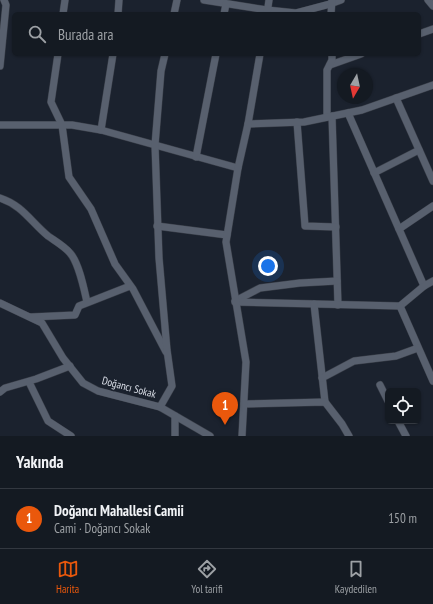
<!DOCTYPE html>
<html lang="tr">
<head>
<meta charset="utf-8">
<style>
  :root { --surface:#141a22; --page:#1d232a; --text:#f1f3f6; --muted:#9da1a5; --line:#333840; --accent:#ea580c }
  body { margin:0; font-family:"PT Sans Narrow",sans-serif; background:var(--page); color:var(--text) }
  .controls { position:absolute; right:12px; bottom:12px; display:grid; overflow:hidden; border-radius:6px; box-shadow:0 1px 3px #0004 }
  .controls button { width:36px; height:36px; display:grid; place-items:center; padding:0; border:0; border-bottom:1px solid var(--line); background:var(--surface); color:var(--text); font:20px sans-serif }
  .compass { position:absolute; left:337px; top:68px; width:36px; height:36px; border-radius:50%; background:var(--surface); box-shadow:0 1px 3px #0004; rotate:189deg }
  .you { position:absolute; left:268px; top:266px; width:14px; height:14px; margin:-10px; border:3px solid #fff; border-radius:50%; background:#1a73e8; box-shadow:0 0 0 6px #1a73e833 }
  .badge { display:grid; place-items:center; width:26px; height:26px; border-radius:50%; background:var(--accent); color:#fff; font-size:13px; font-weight:700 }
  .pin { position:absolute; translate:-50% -33px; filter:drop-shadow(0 1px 2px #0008) }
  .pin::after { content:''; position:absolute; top:21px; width:14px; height:12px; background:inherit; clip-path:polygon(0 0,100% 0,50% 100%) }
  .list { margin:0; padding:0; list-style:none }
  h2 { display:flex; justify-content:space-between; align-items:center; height:52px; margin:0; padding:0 16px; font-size:17px }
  h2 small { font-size:13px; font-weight:400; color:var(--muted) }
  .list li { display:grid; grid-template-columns:26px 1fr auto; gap:12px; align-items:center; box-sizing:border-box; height:60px; padding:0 16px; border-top:1px solid var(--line) }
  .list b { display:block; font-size:15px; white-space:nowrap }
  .list p { margin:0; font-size:13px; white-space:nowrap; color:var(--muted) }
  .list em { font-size:13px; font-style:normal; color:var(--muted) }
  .icon { flex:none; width:22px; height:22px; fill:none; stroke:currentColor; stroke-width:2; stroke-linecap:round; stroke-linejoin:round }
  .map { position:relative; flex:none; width:433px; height:436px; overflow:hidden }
  .search { position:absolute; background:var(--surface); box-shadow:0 1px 3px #0004; left:12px; right:12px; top:12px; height:44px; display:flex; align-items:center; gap:10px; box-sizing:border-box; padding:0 14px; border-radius:6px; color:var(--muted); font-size:15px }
  .sheet { height:112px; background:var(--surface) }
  nav { display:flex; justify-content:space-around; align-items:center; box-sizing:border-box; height:56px; border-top:1px solid var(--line); background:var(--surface); font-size:11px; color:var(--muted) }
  nav a { display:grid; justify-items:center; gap:2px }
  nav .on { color:var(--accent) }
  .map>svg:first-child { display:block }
</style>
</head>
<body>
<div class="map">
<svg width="433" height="436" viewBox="0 0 433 436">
  <rect width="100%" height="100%" fill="#1b222e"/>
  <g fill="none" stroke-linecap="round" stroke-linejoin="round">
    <!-- minor casing -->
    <g stroke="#393e48" stroke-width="8">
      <g id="minor">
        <path d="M204,0L267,10L296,13L330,4L341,0"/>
        <path d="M428,0L433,6"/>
        <path d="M63,14L65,0"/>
        <path d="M118,14L119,0"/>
        <path d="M174,14L177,0"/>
        <path d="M224,14L226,4"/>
        <path d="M267,14L269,0"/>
        <path d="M331,14L332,0"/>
        <path d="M419,34L433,29"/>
        <path d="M58,54L51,102L62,125L69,177L91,209L115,264L133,289L166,352"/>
        <path d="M330,65L361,54"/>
        <path d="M0,66L6,5L4,0"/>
        <path d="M396,98L433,181"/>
        <path d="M348,113L424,286"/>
        <path d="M332,116L338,305"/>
        <path d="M327,117V70L332,60V54"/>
        <path d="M297,122L305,226L336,227"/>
        <path d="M248,124L304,122L362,110L433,85"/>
        <path d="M0,125H72L101,130L238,168"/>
        <path d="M101,130L113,54"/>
        <path d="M196,157L216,54"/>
        <path d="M374,173L419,150"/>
        <path d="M0,198C22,205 31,222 48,236C55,241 64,246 70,253C79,263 84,289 87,302"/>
        <path d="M157,226L227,235"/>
        <path d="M399,229L433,206"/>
        <path d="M235,301L260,288L300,283L337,281"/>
        <path d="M235,302L400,306L424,286L433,281"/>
        <path d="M0,303L42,323L63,358L83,383L98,391L160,407L210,436"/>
        <path d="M314,304L325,402"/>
        <path d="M400,306L433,381"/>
        <path d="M31,317L75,315L79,306L130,286"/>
        <path d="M322,378L354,361L396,356L418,348"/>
        <path d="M29,382L48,421L71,436"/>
        <path d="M380,385L388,401"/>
        <path d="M0,392L5,388L36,379L70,366"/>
        <path d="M244,404L325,402L342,424L349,436"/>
        <path d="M160,407L172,386L167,350L159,258L155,145L161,71L165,54"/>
        <path d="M398,421L406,436"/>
        <path d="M175,436V416"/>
        <path d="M242,436L246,362L226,242L238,168L248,124L260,54"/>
      </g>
    </g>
    <!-- minor -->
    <use href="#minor" stroke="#58606e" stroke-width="7"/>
  </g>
  <g text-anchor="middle" stroke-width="3.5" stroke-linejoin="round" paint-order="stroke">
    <!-- street labels -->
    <g font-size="11" fill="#dadee7" stroke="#1b222e">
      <text transform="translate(129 387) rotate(15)" y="4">Doğancı Sokak</text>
    </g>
  </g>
</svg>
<div class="controls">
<button><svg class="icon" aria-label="locate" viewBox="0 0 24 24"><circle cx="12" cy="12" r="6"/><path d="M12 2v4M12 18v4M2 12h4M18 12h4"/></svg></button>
</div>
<svg class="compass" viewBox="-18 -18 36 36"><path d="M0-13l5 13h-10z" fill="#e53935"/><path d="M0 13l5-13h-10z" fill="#9da1a5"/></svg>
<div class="you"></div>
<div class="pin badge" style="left:225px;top:425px">1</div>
<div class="search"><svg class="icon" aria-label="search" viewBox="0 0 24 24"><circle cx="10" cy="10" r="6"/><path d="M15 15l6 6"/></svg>Burada ara</div>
</div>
<section class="sheet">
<h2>Yakında<small></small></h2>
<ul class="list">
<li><span class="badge">1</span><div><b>Doğancı Mahallesi Camii</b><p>Cami · Doğancı Sokak</p></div><em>150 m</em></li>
</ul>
</section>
<nav>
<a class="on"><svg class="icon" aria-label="map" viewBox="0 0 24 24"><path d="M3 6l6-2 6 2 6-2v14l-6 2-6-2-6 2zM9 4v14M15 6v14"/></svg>Harita</a>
<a><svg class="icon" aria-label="directions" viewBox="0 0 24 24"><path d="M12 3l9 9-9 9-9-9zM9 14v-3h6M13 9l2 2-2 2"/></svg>Yol tarifi</a>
<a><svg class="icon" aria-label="saved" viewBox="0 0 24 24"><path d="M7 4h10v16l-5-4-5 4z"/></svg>Kaydedilen</a>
</nav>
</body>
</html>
